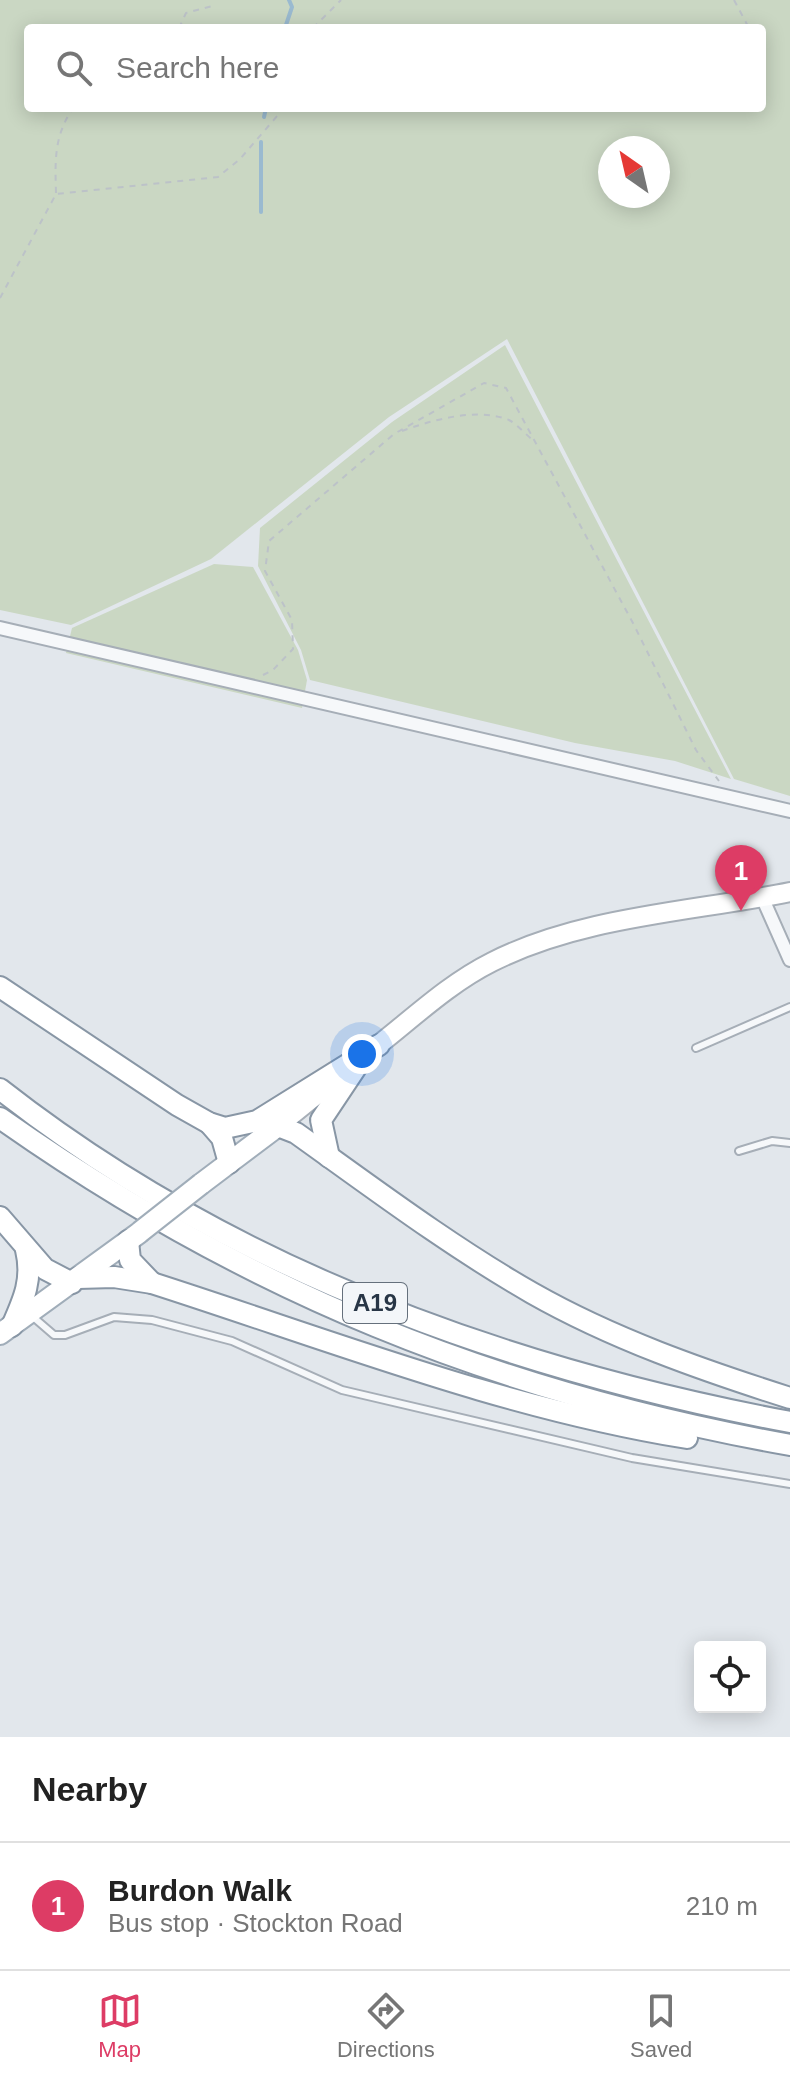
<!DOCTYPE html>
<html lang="en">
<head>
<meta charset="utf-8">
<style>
  :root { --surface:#fff; --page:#f2f2f2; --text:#222; --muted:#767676; --line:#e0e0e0; --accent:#dd3c65 }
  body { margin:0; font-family:Arial,sans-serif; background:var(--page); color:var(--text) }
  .controls { position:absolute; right:24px; bottom:24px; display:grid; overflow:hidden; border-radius:8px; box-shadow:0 4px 20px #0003 }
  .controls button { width:72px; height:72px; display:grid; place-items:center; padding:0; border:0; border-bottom:2px solid var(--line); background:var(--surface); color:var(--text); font:40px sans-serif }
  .compass { position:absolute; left:598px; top:136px; width:72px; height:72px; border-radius:50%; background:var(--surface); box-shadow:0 4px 20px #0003; rotate:326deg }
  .you { position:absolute; left:362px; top:1054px; width:28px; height:28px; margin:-20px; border:6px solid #fff; border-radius:50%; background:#1a73e8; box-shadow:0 0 0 12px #1a73e833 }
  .badge { display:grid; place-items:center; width:52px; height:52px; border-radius:50%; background:var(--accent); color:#fff; font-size:26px; font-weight:700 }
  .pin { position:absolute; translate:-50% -66px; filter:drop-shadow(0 2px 4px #0008) }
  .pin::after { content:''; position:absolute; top:42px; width:28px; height:24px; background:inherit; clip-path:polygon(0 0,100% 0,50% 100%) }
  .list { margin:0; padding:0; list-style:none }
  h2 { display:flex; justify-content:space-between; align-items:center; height:104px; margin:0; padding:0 32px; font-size:34px }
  h2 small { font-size:26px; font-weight:400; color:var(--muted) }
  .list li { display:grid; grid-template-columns:52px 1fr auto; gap:24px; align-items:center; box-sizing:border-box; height:128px; padding:0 32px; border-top:2px solid var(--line) }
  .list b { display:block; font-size:30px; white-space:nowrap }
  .list p { margin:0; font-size:26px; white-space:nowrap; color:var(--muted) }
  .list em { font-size:26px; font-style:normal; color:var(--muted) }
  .icon { flex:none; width:44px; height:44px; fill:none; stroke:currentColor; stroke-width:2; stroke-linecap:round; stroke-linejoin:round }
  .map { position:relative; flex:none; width:790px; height:1737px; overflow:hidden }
  .search { position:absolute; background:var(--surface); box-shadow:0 4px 20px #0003; left:24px; right:24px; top:24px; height:88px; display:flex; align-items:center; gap:20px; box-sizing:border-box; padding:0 28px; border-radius:8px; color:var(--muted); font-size:30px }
  .sheet { height:232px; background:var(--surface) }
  nav { display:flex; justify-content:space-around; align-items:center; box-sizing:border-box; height:112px; border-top:2px solid var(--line); background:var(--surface); font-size:22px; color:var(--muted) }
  nav a { display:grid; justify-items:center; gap:4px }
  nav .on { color:var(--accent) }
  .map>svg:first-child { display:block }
</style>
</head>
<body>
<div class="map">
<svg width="790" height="1737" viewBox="0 0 790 1737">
  <rect width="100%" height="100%" fill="#e2e7ec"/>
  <!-- green -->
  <g fill="#cad7c3" fill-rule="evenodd">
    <path d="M0,0H790V796L734,779L507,339L389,417L211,559L71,625L0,610ZM762,28V108H28V28ZM658,148V196H610V148Z"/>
    <path d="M505,345L731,779L675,761L575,743L310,680L301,650L258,566L260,528L392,422Z"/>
    <path d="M214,564L253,567L298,650L307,680L302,708L66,653L72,628Z"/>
  </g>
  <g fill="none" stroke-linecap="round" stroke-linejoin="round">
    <!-- stream -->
    <g stroke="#9abad0" stroke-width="4">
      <path d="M285,28L292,7L289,0"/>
      <path d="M264,117L266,108"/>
      <path d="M261,212V142"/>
    </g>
    <!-- service casing -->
    <g stroke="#a6aeb7" stroke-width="10">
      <g id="service">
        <path d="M696,1048L790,1007"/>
        <path d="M739,1151L772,1141L790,1143"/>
        <path d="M32,1316L54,1335H65L114,1317L152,1320L232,1341L342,1390L632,1458L790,1484"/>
      </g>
    </g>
    <!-- minor casing -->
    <g stroke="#a6aeb7" stroke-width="16">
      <g id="minor">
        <path d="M0,628L790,811"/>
        <path d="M762,897L790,960"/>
      </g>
    </g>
    <!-- secondary casing -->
    <g stroke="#a6aeb7" stroke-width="22">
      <g id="secondary">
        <path d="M368,1053C409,1022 446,985 492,962C583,916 692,912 790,892"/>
        <path d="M278,1126L330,1084"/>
      </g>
    </g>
    <!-- primary casing -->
    <g stroke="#a0adb9" stroke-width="24">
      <g id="primary">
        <path d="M201,1184L278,1126"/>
        <path d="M0,1334L139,1233"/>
      </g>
    </g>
    <!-- trunk casing -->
    <g stroke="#8896a5" stroke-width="24">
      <g id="trunk">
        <path d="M0,987L177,1105L209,1123L225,1128L257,1121L379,1045"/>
        <path d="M0,1089C228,1268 508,1369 790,1422"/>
        <path d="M0,1118C245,1291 495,1392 790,1445"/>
        <path d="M209,1123L222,1138L229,1163"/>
        <path d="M278,1126L296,1133C373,1188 450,1246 532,1293C613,1339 702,1370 790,1398"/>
        <path d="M329,1157L321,1120L363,1057"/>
        <path d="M0,1217L45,1269L72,1283"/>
        <path d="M128,1241L130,1260L152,1283"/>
        <path d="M78,1278L114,1277L152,1283C330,1340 502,1408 687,1438"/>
        <path d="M12,1326C24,1299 33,1279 26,1250"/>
      </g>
    </g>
    <!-- path -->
    <g stroke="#bcc2c8" stroke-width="2" stroke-dasharray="6 6" stroke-linecap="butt">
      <path d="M734,0L749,28"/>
      <path d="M179,28L186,13L216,5"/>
      <path d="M313,28L341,0"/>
      <path d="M56,193C55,160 54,136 73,108"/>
      <path d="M0,298L56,194L218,177L240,159L278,115L280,108"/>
      <path d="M402,431C432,420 477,407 509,420C517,424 526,435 534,441"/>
      <path d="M263,675L273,670L293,649L292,620L265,571L269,541L394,434L484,383L506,388L634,625L696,750L719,781"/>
    </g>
    <!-- service -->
    <use href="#service" stroke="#f6f8fa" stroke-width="6"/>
    <!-- minor -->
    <use href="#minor" stroke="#f6f8fa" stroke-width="12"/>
    <!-- secondary -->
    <use href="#secondary" stroke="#fff" stroke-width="18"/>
    <!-- primary -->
    <use href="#primary" stroke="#fff" stroke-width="20"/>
    <!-- trunk -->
    <use href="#trunk" stroke="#fff" stroke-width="20"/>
    <!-- primary-bridge casing -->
    <g stroke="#a0adb9" stroke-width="24" stroke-linecap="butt">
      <path id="primary-bridge" d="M140,1232L201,1184"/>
    </g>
    <!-- primary-bridge -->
    <use href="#primary-bridge" stroke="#fff" stroke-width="20"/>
  </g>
  <g text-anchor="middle" stroke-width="6" stroke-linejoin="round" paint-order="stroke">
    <!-- shield labels -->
    <rect fill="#f3f6f9" stroke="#65707c" stroke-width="2" x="343" y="1283" width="64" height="40" rx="6"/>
    <g font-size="24" font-weight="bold" fill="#283646">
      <text x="375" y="1311">A19</text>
    </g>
  </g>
</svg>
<div class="controls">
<button><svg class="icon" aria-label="locate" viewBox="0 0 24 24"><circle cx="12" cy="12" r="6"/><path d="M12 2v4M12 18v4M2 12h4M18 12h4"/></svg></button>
</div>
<svg class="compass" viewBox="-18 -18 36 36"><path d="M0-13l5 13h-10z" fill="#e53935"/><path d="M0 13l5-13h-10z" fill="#767676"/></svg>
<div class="you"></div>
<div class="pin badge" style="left:741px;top:911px">1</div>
<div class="search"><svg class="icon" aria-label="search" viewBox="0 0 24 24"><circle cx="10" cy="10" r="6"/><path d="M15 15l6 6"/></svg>Search here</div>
</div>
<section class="sheet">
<h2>Nearby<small></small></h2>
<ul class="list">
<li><span class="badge">1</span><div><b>Burdon Walk</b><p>Bus stop · Stockton Road</p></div><em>210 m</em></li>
</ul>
</section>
<nav>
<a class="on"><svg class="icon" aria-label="map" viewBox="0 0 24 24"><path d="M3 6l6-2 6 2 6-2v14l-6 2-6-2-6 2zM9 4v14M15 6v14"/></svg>Map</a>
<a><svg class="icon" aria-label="directions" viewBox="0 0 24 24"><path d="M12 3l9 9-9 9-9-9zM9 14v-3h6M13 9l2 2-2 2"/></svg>Directions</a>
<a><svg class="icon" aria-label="saved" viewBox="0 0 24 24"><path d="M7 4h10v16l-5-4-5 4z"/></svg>Saved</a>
</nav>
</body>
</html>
